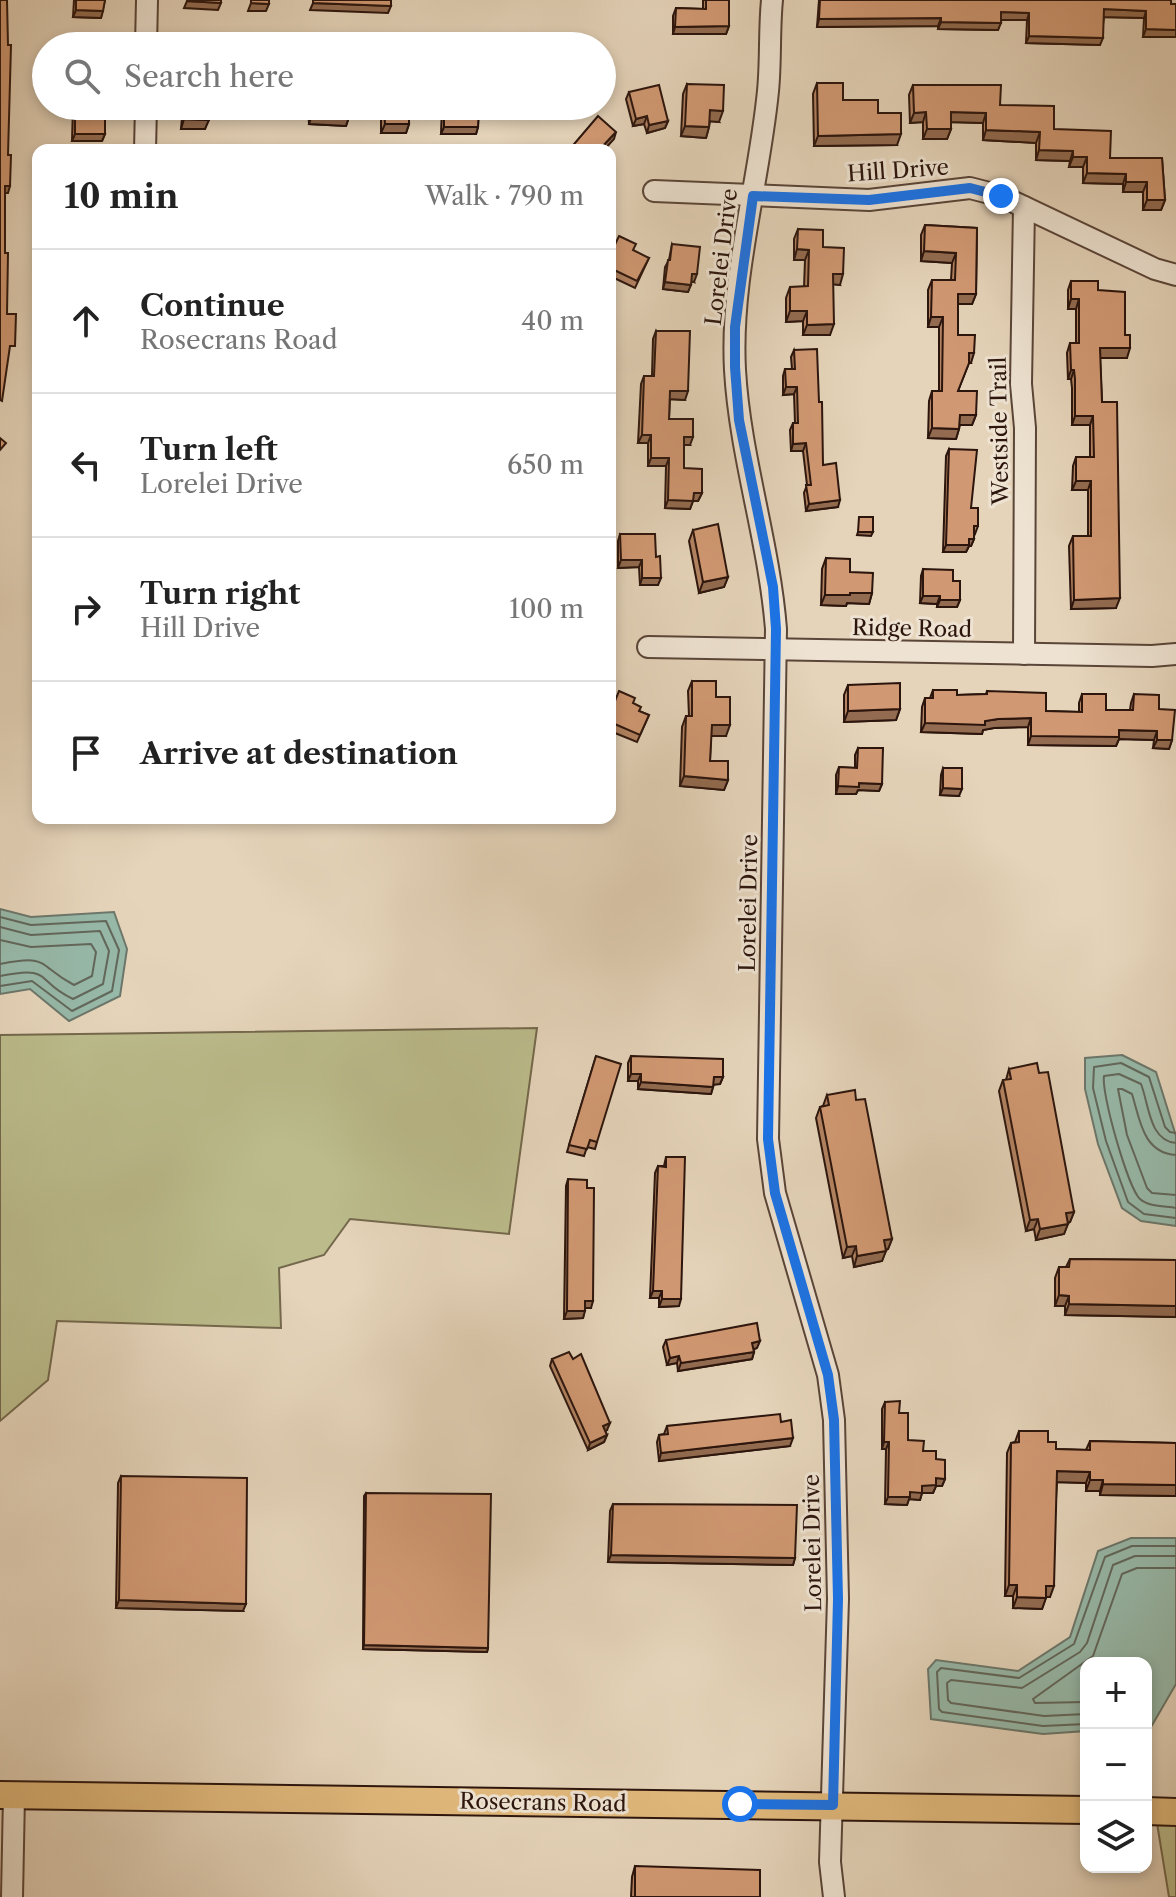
<!DOCTYPE html>
<html lang="en">
<head>
<meta charset="utf-8">
<style>
  :root { --surface:#fff; --page:#f2f2f2; --text:#222; --muted:#767676; --line:#e0e0e0 }
  body { margin:0; font-family:"Libre Caslon Text",serif; background:var(--page); color:var(--text) }
  .controls { position:absolute; right:24px; bottom:24px; display:grid; overflow:hidden; border-radius:16px; box-shadow:0 4px 12px #0003 }
  .controls button { width:72px; height:72px; display:grid; place-items:center; padding:0; border:0; border-bottom:2px solid var(--line); background:var(--surface); color:var(--text); font:40px sans-serif }
  .stop { position:absolute; width:24px; height:24px; margin:-18px; border:6px solid #1a73e8; border-radius:50%; background:#fff }
  .stop.end { background:#1a73e8; border-color:#fff; box-shadow:0 2px 8px #0008 }
  .list { margin:0; padding:0; list-style:none }
  h2 { display:flex; justify-content:space-between; align-items:center; height:104px; margin:0; padding:0 32px; font-size:34px }
  h2 small { font-size:26px; font-weight:400; color:var(--muted) }
  .list li { display:grid; grid-template-columns:52px 1fr auto; gap:24px; align-items:center; box-sizing:border-box; height:144px; padding:0 32px; border-top:2px solid var(--line) }
  .list b { display:block; font-size:30px; white-space:nowrap }
  .list p { margin:0; font-size:26px; white-space:nowrap; color:var(--muted) }
  .list em { font-size:26px; font-style:normal; color:var(--muted) }
  .icon { flex:none; width:44px; height:44px; fill:none; stroke:currentColor; stroke-width:2; stroke-linecap:round; stroke-linejoin:round }
  .map { position:relative; flex:none; width:1176px; height:1897px; overflow:hidden }
  .search { position:absolute; background:var(--surface); box-shadow:0 4px 12px #0003; left:32px; top:32px; width:584px; height:88px; display:flex; align-items:center; gap:20px; box-sizing:border-box; padding:0 28px; border-radius:44px; color:var(--muted); font-size:30px }
  .panel { position:absolute; background:var(--surface); box-shadow:0 4px 12px #0003; left:32px; top:144px; width:584px; height:680px; border-radius:16px }
  .map>svg:first-child { display:block }
</style>
</head>
<body>
<div class="map">
<svg width="1176" height="1897" viewBox="0 0 1176 1897">
  <rect width="100%" height="100%" fill="#e5d4ba"/>
  <filter id="stains"><feTurbulence type="fractalNoise" baseFrequency=".0025" numOctaves="4"/><feColorMatrix values="0 0 0 0 .2 0 0 0 0 .09 0 0 0 0 .02 0 0 0 .5 -.17"/></filter>
  <radialGradient id="worn" r=".72"><stop offset=".6" stop-color="#630" stop-opacity="0"/><stop offset="1" stop-color="#630" stop-opacity=".3"/></radialGradient>
  <!-- green -->
  <g fill="#bbbb8b" stroke="#74684c" stroke-width="2">
    <path d="M537,1028L509,1234L350,1219L324,1255L279,1268L281,1328L57,1321L48,1380L0,1421V1035Z"/>
    <path d="M1155,1811L1176,1812V1897H1169Z"/>
  </g>
  <!-- water -->
  <g fill="#97b9a9" stroke="#6c776b" stroke-width="2">
    <path d="M0,909L31,917L114,912L127,949L120,996L69,1021L30,989L0,994Z"/>
    <path d="M1122,1055L1156,1072L1176,1136V1226L1141,1221L1122,1208L1098,1144L1085,1089V1058Z"/>
    <path d="M1131,1538H1176V1684L1151,1727H1146V1663H1086V1731L1043,1734L931,1719L928,1669L936,1660L1018,1671L1070,1637L1098,1551Z"/>
  </g>
  <g fill="none" stroke-linecap="round" stroke-linejoin="round">
    <!-- shore -->
    <g stroke="#62675b" stroke-width="2">
      <path d="M0,917L31,925L106,921L119,950L112,991L72,1011L32,981L0,986"/>
      <path d="M0,927L31,935L100,931L109,951L103,984L73,999C34,981 54,965 0,976"/>
      <path d="M0,940L31,947L91,944L96,952L92,976L74,985C36,965 51,954 0,964"/>
      <path d="M1176,1133L1170,1132L1165,1127L1149,1077L1121,1063L1094,1067L1093,1088L1106,1141L1128,1202L1144,1214L1176,1218"/>
      <path d="M1176,1143C1149,1141 1149,1104 1141,1084L1119,1074L1104,1076C1101,1093 1128,1188 1140,1199C1149,1207 1164,1206 1176,1208"/>
      <path d="M1176,1155C1143,1153 1140,1120 1132,1094L1122,1089H1118L1127,1135L1147,1188L1152,1193L1176,1195"/>
      <path d="M1086,1702L1035,1703L1033,1699L1093,1656L1122,1574L1137,1568H1176"/>
      <path d="M1086,1714L1044,1716L951,1703L948,1700L947,1683L951,1680L1022,1688L1080,1652L1087,1643L1113,1565L1135,1556H1176"/>
      <path d="M1086,1724L1043,1726L942,1712L939,1709L937,1672L941,1668L1019,1678L1074,1644L1105,1557L1132,1546H1176"/>
    </g>
    <!-- minor casing -->
    <g stroke="#5a4538" stroke-width="24">
      <g id="minor">
        <path d="M772,0C769,30 771,61 768,91C759,184 730,277 735,370C740,457 769,541 776,629L768,1139L775,1193L828,1375L834,1420L838,1599L830,1862L834,1897"/>
        <path d="M146,46L147,0"/>
        <path d="M145,150L146,106"/>
        <path d="M654,191L869,200L970,188L1001,196L1155,269L1176,275"/>
        <path d="M648,647L1152,656L1176,654"/>
        <path d="M1024,654L1025,428L1021,384L1024,207"/>
        <path d="M12,1897L14,1795"/>
      </g>
    </g>
    <!-- major casing -->
    <g stroke="#2c150d" stroke-width="30">
      <g id="major">
        <path d="M0,1795L1086,1810"/>
        <path d="M1146,1811L1176,1812"/>
      </g>
    </g>
    <!-- minor -->
    <use href="#minor" stroke="#eee3d2" stroke-width="20"/>
    <!-- major -->
    <use href="#major" stroke="#e2ba7d" stroke-width="26"/>
  </g>
  <!-- wall -->
  <g fill="#b48463" stroke="#2c150d" stroke-width="2">
    <path d="M74,0H105L101,18L73,17Z"/>
    <path d="M703,0H729V26L726,34H673V16L676,8L703,9Z"/>
    <path d="M819,0H1171V4H1176V37H1143L1144,18L1104,17L1100,45L1026,43L1027,20H1001L998,30L938,29V26L817,27Z"/>
    <path d="M817,83L843,100L878,113L897,145L814,146L813,94Z"/>
    <path d="M687,84L719,122L710,121L709,127L706,138L681,136L683,94Z"/>
    <path d="M913,85L1000,105L1110,158H1162L1165,200L1161,210H1143V192H1123V184L1083,183V167H1069L1070,161L1036,160V143L983,140V123L951,122V129L947,139H923V122L910,123L909,95Z"/>
    <path d="M629,92L668,121L665,128L647,133L644,124L633,126L626,99Z"/>
    <path d="M73,106H105V134L102,141H72Z"/>
    <path d="M183,106H287L283,116L248,117V111H220L218,114H209L205,129H181Z"/>
    <path d="M308,106H409V124L406,133H381V116L349,117L346,126L309,124Z"/>
    <path d="M442,106H479L478,127L476,134H441Z"/>
    <path d="M925,225L977,228L976,294L972,304H958V335L971,363H969L958,391L976,415L972,425H960L956,439L928,438L929,401L932,391H939V327H928V290L932,280H951L952,263L921,261V235Z"/>
    <path d="M798,229L823,247L840,285L833,284L830,335H803V321L786,322V298L790,287H804L805,260H794V239Z"/>
    <path d="M672,244L694,282L691,281L688,292L663,289L665,267L669,260Z"/>
    <path d="M610,255L649,258L635,288L610,276Z"/>
    <path d="M1071,281L1098,290L1125,335L1127,358H1100L1102,402L1116,608L1071,609L1069,546L1073,536H1088V490H1072L1073,466L1076,457H1090V425H1072V388L1071,379H1068L1067,353L1070,343H1076V309H1068V290Z"/>
    <path d="M656,331L685,400L670,399L669,419L690,445H684V468L702,493L698,501H693L690,509L665,508L666,466H648V443H638L641,384L644,376H652L653,339Z"/>
    <path d="M794,350L823,465L838,507L806,511L804,493L807,485L803,451H791L790,430L793,423H795L794,394L783,395V376L785,369H792L791,357Z"/>
    <path d="M949,449L978,526L975,534L974,533V539L971,546H969L966,552H943L946,456Z"/>
    <path d="M693,530L728,577L724,587L699,593L689,541Z"/>
    <path d="M620,534L656,557L658,585H640L639,567L618,568V541Z"/>
    <path d="M826,558L850,572L872,593L869,604L847,603L846,606L821,605L822,569Z"/>
    <path d="M923,569L953,581L960,600L957,607H937V604L920,603L921,576Z"/>
    <path d="M692,681L716,697L726,736H711L710,761L728,780L724,790L680,786L682,727L686,716H689L688,691Z"/>
    <path d="M848,685L900,709L896,720L844,722V695Z"/>
    <path d="M933,690L957,695L986,694L987,691L1046,711L1079,712V703L1082,694L1106,710H1130L1131,703L1134,694L1159,709L1172,740L1169,749L1153,748L1154,740L1119,739L1116,746L1028,745V727L994,728L983,730L982,734L921,732L922,707L925,698H930Z"/>
    <path d="M633,703L639,711L649,715L637,742L610,731V713Z"/>
    <path d="M858,748L882,784L879,791L858,790L856,794H836V775L839,767L855,768V755Z"/>
    <path d="M943,768L959,796L940,795L941,775Z"/>
    <path d="M596,1056L597,1142L595,1149L587,1147L584,1156L567,1152Z"/>
    <path d="M631,1056L723,1077L720,1084H714L711,1094L638,1089V1081H628V1063Z"/>
    <path d="M1009,1069L1074,1212L1070,1222L1068,1223L1064,1234L1036,1240L1034,1229L1026,1231L999,1091L1003,1080H1006Z"/>
    <path d="M827,1095L892,1239L888,1249L886,1250L882,1261L854,1267L852,1256L843,1258L816,1118L820,1107L823,1106Z"/>
    <path d="M666,1157L679,1306L659,1307V1298H650L655,1173L658,1166H664Z"/>
    <path d="M568,1179L591,1308H585L583,1318L564,1319L566,1186Z"/>
    <path d="M1070,1259L1176,1260V1317L1065,1315V1306H1055V1278L1059,1267H1066Z"/>
    <path d="M666,1340L757,1348L753,1349L754,1352L752,1359L678,1371L677,1363L667,1365L663,1347Z"/>
    <path d="M552,1359H573L607,1430L605,1431L607,1435L604,1442L588,1450L550,1366Z"/>
    <path d="M885,1402L899,1413L908,1440L936,1459L945,1479L942,1486H936L933,1493H922L920,1500L909,1499L907,1505L885,1504L886,1449H882V1409Z"/>
    <path d="M781,1422L790,1446L659,1461L657,1442L659,1435L664,1434L667,1426Z"/>
    <path d="M1019,1431L1048,1442L1056,1449L1086,1450L1090,1441L1176,1443V1496L1100,1495V1491H1086V1483L1057,1482L1050,1597H1046L1042,1609L1013,1608V1596H1005L1007,1453L1011,1443L1015,1442Z"/>
    <path d="M121,1476L243,1611L116,1608L118,1483Z"/>
    <path d="M366,1493L488,1648L487,1652L363,1649L364,1496Z"/>
    <path d="M613,1504L795,1558L793,1565L608,1562L610,1511Z"/>
    <path d="M635,1866L760,1897H631L632,1877Z"/>
  </g>
  <!-- shaded-wall -->
  <g fill="#926b50" stroke="#2c150d" stroke-width="2">
    <path d="M187,1L221,3L218,10L184,8Z"/>
    <path d="M251,3L269,4L266,11H248Z"/>
    <path d="M313,3L391,6L388,13L310,10Z"/>
    <path d="M1104,9L1146,11L1144,18L1101,17Z"/>
    <path d="M76,10L103,11L101,18L73,17Z"/>
    <path d="M1001,12L1029,13L1027,20H999Z"/>
    <path d="M941,18L938,26L817,27L819,19Z"/>
    <path d="M941,22L1001,23L998,30L938,29Z"/>
    <path d="M729,26L726,34H673L675,27Z"/>
    <path d="M1146,29L1176,30V37H1143Z"/>
    <path d="M1029,36L1103,38L1100,45L1026,43Z"/>
    <path d="M208,106H250L248,111H220L218,114H206Z"/>
    <path d="M251,107H287L283,116L248,117Z"/>
    <path d="M384,107L381,116L349,117L346,126L309,124L312,115L349,108Z"/>
    <path d="M710,110L723,111L719,122L706,121Z"/>
    <path d="M926,112L923,122L910,123L914,113Z"/>
    <path d="M951,112L986,113L983,123L947,122Z"/>
    <path d="M647,116L644,124L633,126L636,119Z"/>
    <path d="M184,119L209,120L205,129H181Z"/>
    <path d="M668,121L665,128L647,133L649,125Z"/>
    <path d="M385,124H409L406,133H381Z"/>
    <path d="M685,126L709,127L706,138L681,136Z"/>
    <path d="M444,127H478L476,134H441Z"/>
    <path d="M927,129H951L947,139H923Z"/>
    <path d="M986,130L1040,132L1036,143L983,140Z"/>
    <path d="M616,132L614,139L604,150H599Z"/>
    <path d="M75,134H105L102,141H72Z"/>
    <path d="M901,134L897,145L814,146L818,136Z"/>
    <path d="M1039,150L1073,151L1070,161L1036,160Z"/>
    <path d="M1073,157H1087L1083,167H1069Z"/>
    <path d="M1087,173L1126,174L1123,184L1083,183Z"/>
    <path d="M1126,182H1147L1143,192H1123Z"/>
    <path d="M5,186H10L8,193H3Z"/>
    <path d="M1147,200H1165L1161,210H1143Z"/>
    <path d="M797,249L809,250L805,260H794Z"/>
    <path d="M924,251L956,253L952,263L921,261Z"/>
    <path d="M692,274H697L694,282L689,281Z"/>
    <path d="M833,274H843L840,285L829,284Z"/>
    <path d="M665,282L691,285L688,292L663,289Z"/>
    <path d="M958,294H976L972,304H955Z"/>
    <path d="M1071,299H1079L1076,309H1068Z"/>
    <path d="M790,311H807L803,321L786,322Z"/>
    <path d="M931,317H943L939,327H928Z"/>
    <path d="M834,324L830,335H803L807,325Z"/>
    <path d="M1100,348H1130L1127,358H1097Z"/>
    <path d="M969,353H974L971,363H966Z"/>
    <path d="M1071,370H1074L1071,379H1068Z"/>
    <path d="M786,387H797L794,394L783,395Z"/>
    <path d="M670,391H688L685,400L667,399Z"/>
    <path d="M960,415H976L972,425H956Z"/>
    <path d="M1075,416H1093L1090,425H1072Z"/>
    <path d="M932,428L959,429L956,439L928,438Z"/>
    <path d="M642,435H651L648,443H638Z"/>
    <path d="M684,437H693L690,445H681Z"/>
    <path d="M806,443L803,451H791L793,444Z"/>
    <path d="M651,458H669L666,466H648Z"/>
    <path d="M1076,481H1091L1088,490H1072Z"/>
    <path d="M694,493H702L698,501H693L690,509L665,508L668,500Z"/>
    <path d="M840,500L838,507L806,511L809,504Z"/>
    <path d="M858,532H873L871,536L857,535Z"/>
    <path d="M969,539H974L971,546H969L966,552H943L946,545Z"/>
    <path d="M621,560H642L639,567L618,568Z"/>
    <path d="M728,577L724,587L699,593L703,582Z"/>
    <path d="M642,578H661L658,585H640Z"/>
    <path d="M850,593H872L869,604L847,603L846,606L821,605L825,595Z"/>
    <path d="M923,596H940L937,604L920,603Z"/>
    <path d="M1120,598L1116,608L1071,609L1074,600Z"/>
    <path d="M940,600H960L957,607H937Z"/>
    <path d="M900,709L896,720L844,722L848,711Z"/>
    <path d="M1031,718L1028,727L994,728L983,730L982,734L921,732L925,723L985,721L998,719Z"/>
    <path d="M712,725H730L726,736H708Z"/>
    <path d="M1119,730L1157,731L1154,740L1119,739L1116,746L1028,745L1031,736Z"/>
    <path d="M1157,740H1172L1169,749L1153,748Z"/>
    <path d="M684,776L728,780L724,790L680,786Z"/>
    <path d="M859,783L882,784L879,791L858,790L856,794H836L838,786Z"/>
    <path d="M943,788L962,789L959,796L940,795Z"/>
    <path d="M631,1074H641L638,1081H628Z"/>
    <path d="M714,1077H723L720,1084L712,1085Z"/>
    <path d="M641,1082L713,1087L711,1094L638,1089Z"/>
    <path d="M1074,1212L1070,1222L1062,1224L1066,1213Z"/>
    <path d="M1038,1219L1034,1229L1026,1231L1030,1220Z"/>
    <path d="M1068,1224L1064,1234L1036,1240L1040,1229Z"/>
    <path d="M892,1239L888,1249L880,1251L884,1240Z"/>
    <path d="M856,1246L852,1256L843,1258L847,1247Z"/>
    <path d="M886,1251L882,1261L854,1267L857,1256Z"/>
    <path d="M653,1291H662L659,1298H650Z"/>
    <path d="M1059,1295L1069,1296L1065,1306H1055Z"/>
    <path d="M662,1299H681L679,1306L659,1307Z"/>
    <path d="M585,1301H593L591,1308H583Z"/>
    <path d="M1069,1304L1176,1306V1317L1065,1315Z"/>
    <path d="M567,1311H585L583,1318L564,1319Z"/>
    <path d="M760,1341L757,1348L749,1351L752,1343Z"/>
    <path d="M754,1352L752,1359L678,1371L681,1363Z"/>
    <path d="M679,1356L677,1363L667,1365L670,1358Z"/>
    <path d="M610,1423L607,1430L600,1434L603,1426Z"/>
    <path d="M607,1435L604,1442L588,1450L590,1443Z"/>
    <path d="M793,1438L790,1446L659,1461L661,1453Z"/>
    <path d="M884,1442H889L886,1449H882Z"/>
    <path d="M1057,1471L1090,1472L1086,1483L1053,1482Z"/>
    <path d="M936,1478L945,1479L942,1486H936L933,1493H922L920,1500L909,1499L907,1505L885,1504L888,1497L910,1492Z"/>
    <path d="M1090,1480H1103L1100,1491H1086Z"/>
    <path d="M1103,1484L1176,1485V1496L1100,1495Z"/>
    <path d="M611,1555L795,1558L793,1565L608,1562Z"/>
    <path d="M1009,1585H1017L1013,1596H1005Z"/>
    <path d="M1046,1586H1054L1050,1597H1042Z"/>
    <path d="M1017,1597L1046,1598L1042,1609L1013,1608Z"/>
    <path d="M119,1600L246,1604L243,1611L116,1608Z"/>
    <path d="M364,1645L488,1648L487,1652L363,1649Z"/>
  </g>
  <!-- building -->
  <g fill="#d19973" stroke="#2c150d" stroke-width="2">
    <path d="M0,0H7L8,45H11L8,155H11L10,186H5V253H8L7,314H16L15,346H10L2,401L0,400Z"/>
    <path d="M76,0H105L103,11L76,10Z"/>
    <path d="M187,0H221V3L187,1Z"/>
    <path d="M251,0H269V4L251,3Z"/>
    <path d="M313,0H391V6L313,3Z"/>
    <path d="M706,0H729V26L675,27L676,8L706,9Z"/>
    <path d="M820,0H1171V4H1176V30L1146,29V11L1104,9L1103,38L1029,36V13L1001,12V23L941,22V18L819,19Z"/>
    <path d="M69,36L90,37V46H68Z"/>
    <path d="M817,83H843V100H878V113H901V134L818,136Z"/>
    <path d="M687,84L724,85L723,111L710,110L709,127L685,126Z"/>
    <path d="M659,85L668,121L649,125L647,116L636,119L629,92Z"/>
    <path d="M913,85H1001L1000,105L1054,106V129L1111,131L1110,158H1162L1165,200H1147V182H1126V174L1087,173V157H1073V151L1039,150L1040,132L986,130V113L951,112V129H927L926,112L914,113Z"/>
    <rect x="75" y="106" width="30" height="28"/>
    <path d="M186,106H209V120L184,119Z"/>
    <rect x="251" y="106" width="36" height="1"/>
    <path d="M312,106H409V124H385L384,107L349,108V117L312,115Z"/>
    <path d="M444,106H479L478,127H444Z"/>
    <path d="M598,116L616,132L599,150H569Z"/>
    <path d="M925,225L977,228L976,294H958V335H975L974,353H969V363L958,391H977L976,415H960L959,429L932,428V391H942L943,317H931L932,280H955L956,253L924,251Z"/>
    <path d="M798,229L823,230V247L844,248L843,274H833L834,324L807,325V311H790V287L808,286L809,250L797,249Z"/>
    <path d="M619,236L636,244L633,250L649,258L637,281L610,268V255Z"/>
    <path d="M672,244L700,247L697,274H692L691,285L665,282L668,260H670Z"/>
    <path d="M1071,281H1098V290L1125,292V335H1130V348H1100L1102,402H1117L1120,598L1074,600L1073,536H1091V481H1076V457H1094L1093,416H1075V379L1074,370H1071L1070,343H1079V299H1071Z"/>
    <path d="M656,331H690L688,391H670L669,419H693V437H684V468L702,469V493H694L693,501L668,500L669,458H651V435H642L644,376H654Z"/>
    <path d="M817,349L819,402H822L823,465L836,463L840,500L809,504L806,485H811L806,443L793,444V423H798L797,387H786L785,369H795L794,350Z"/>
    <path d="M0,438L6,443L0,450Z"/>
    <path d="M949,449L977,450L971,508H978V526H974V539H969V545H946Z"/>
    <path d="M859,517H873V532H858Z"/>
    <path d="M718,524L728,577L703,582L693,530Z"/>
    <path d="M620,534H655L656,557L660,556L661,578H642V560H621Z"/>
    <path d="M826,558L850,559V572L873,573L872,593H850V595H825Z"/>
    <path d="M923,569L953,570V581H960V600H940V596H923Z"/>
    <path d="M692,681H716V697H730V725H712L710,761H728V780L684,776L686,716H692Z"/>
    <path d="M900,683V709L848,711V685Z"/>
    <path d="M933,690H957V695L987,694V691L1046,693V711L1082,712V694H1106V710H1133L1134,694L1159,695V709L1175,710L1172,740H1157V731L1119,730V737L1031,736V718L998,719L985,721V725L925,723V698H933Z"/>
    <path d="M619,691L635,698L633,703L641,707L639,711L649,715L640,735L610,722V713Z"/>
    <path d="M858,748H883L882,784L859,783V787L838,786L839,767L857,768Z"/>
    <path d="M943,768H962V789L943,788Z"/>
    <path d="M596,1056L621,1064L597,1142L590,1140L587,1149L569,1145Z"/>
    <path d="M631,1056L723,1059V1077H714L713,1087L641,1082V1074H631Z"/>
    <path d="M1037,1063L1039,1073L1048,1072L1074,1212L1066,1213L1068,1224L1040,1229L1038,1219L1030,1220L1003,1080L1011,1079L1009,1069Z"/>
    <path d="M855,1090L856,1100L865,1099L892,1239L884,1240L886,1251L857,1256L856,1246L847,1247L820,1107L829,1105L827,1095Z"/>
    <path d="M666,1157H685L681,1299H662V1291H653L658,1166L666,1167Z"/>
    <path d="M568,1179L587,1180V1188H594L593,1301H585V1311H567Z"/>
    <path d="M1070,1259L1176,1260V1306L1069,1304V1296L1059,1295V1267H1069Z"/>
    <path d="M757,1323L760,1341L752,1343L754,1352L681,1363L679,1356L670,1358L666,1340Z"/>
    <path d="M569,1352L573,1359L581,1354L610,1423L603,1426L607,1435L590,1443L552,1359Z"/>
    <path d="M900,1401L899,1413H908V1440L924,1441L923,1451H936V1459L945,1460V1479L936,1478V1485L922,1486V1493L910,1492V1497H888L889,1442H884L885,1402Z"/>
    <path d="M780,1414L781,1422L791,1420L793,1438L661,1453L659,1435L668,1434L667,1426Z"/>
    <path d="M1019,1431H1048V1442H1056V1449L1090,1450V1441L1176,1443V1485L1103,1484V1480H1090V1472L1057,1471L1054,1586H1046V1598L1017,1597V1585H1009L1011,1443L1019,1442Z"/>
    <path d="M121,1476L247,1478L246,1604L119,1600Z"/>
    <path d="M366,1493L491,1494L488,1648L364,1645Z"/>
    <path d="M613,1504L797,1505L795,1558L611,1555Z"/>
    <path d="M635,1866L760,1870V1897H635Z"/>
  </g>
  <g fill="none" stroke-linecap="round" stroke-linejoin="round">
    <!-- route -->
    <path stroke="#1a73e8" stroke-width="10" d="M740,1804L833,1805L838,1599L834,1420L828,1375L775,1193L768,1139L776,629L773,587L739,420L735,367V327L753,196L869,200L970,188L1001,196"/>
  </g>
  <g text-anchor="middle" stroke-width="6" stroke-linejoin="round" paint-order="stroke">
    <!-- street labels -->
    <g font-size="22" fill="#2c150d" stroke="#eee3d2">
      <text transform="translate(898 170) rotate(-4)" y="8">Hill Drive</text>
      <text transform="translate(721 257) rotate(-83)" y="8">Lorelei Drive</text>
      <text transform="translate(999 431) rotate(-91)" y="8">Westside Trail</text>
      <text transform="translate(912 628) rotate(1)" y="8">Ridge Road</text>
      <text transform="translate(748 903) rotate(-89)" y="8">Lorelei Drive</text>
      <text transform="translate(812 1543) rotate(-91)" y="8">Lorelei Drive</text>
      <text transform="translate(543 1802) rotate(1)" y="8">Rosecrans Road</text>
    </g>
  </g>
  <rect width="100%" height="100%" filter="url(#stains)"/>
  <rect width="100%" height="100%" fill="url(#worn)"/>
</svg>
<div class="controls">
<button>+</button>
<button>−</button>
<button><svg class="icon" aria-label="layers" viewBox="0 0 24 24"><path d="M12 4l9 5-9 5-9-5zM3 14l9 5 9-5"/></svg></button>
</div>
<div class="stop" style="left:740px;top:1804px"></div>
<div class="stop end" style="left:1001px;top:196px"></div>
<div class="search"><svg class="icon" aria-label="search" viewBox="0 0 24 24"><circle cx="10" cy="10" r="6"/><path d="M15 15l6 6"/></svg>Search here</div>
<section class="panel">
<h2>10 min<small>Walk · 790 m</small></h2>
<ul class="list">
<li><svg class="icon" aria-label="ahead" viewBox="0 0 24 24"><path d="M12 20V5M6 11l6-6 6 6"/></svg><div><b>Continue</b><p>Rosecrans Road</p></div><em>40 m</em></li>
<li><svg class="icon" aria-label="left" viewBox="0 0 24 24"><path d="M17 20v-9H6M10 6l-5 5 5 5"/></svg><div><b>Turn left</b><p>Lorelei Drive</p></div><em>650 m</em></li>
<li><svg class="icon" aria-label="right" viewBox="0 0 24 24"><path d="M7 20v-9h11M14 6l5 5-5 5"/></svg><div><b>Turn right</b><p>Hill Drive</p></div><em>100 m</em></li>
<li><svg class="icon" aria-label="arrive" viewBox="0 0 24 24"><path d="M6 21V4h12l-3 4 3 4H6"/></svg><div><b>Arrive at destination</b></div></li>
</ul>
</section>
</div>
</body>
</html>
